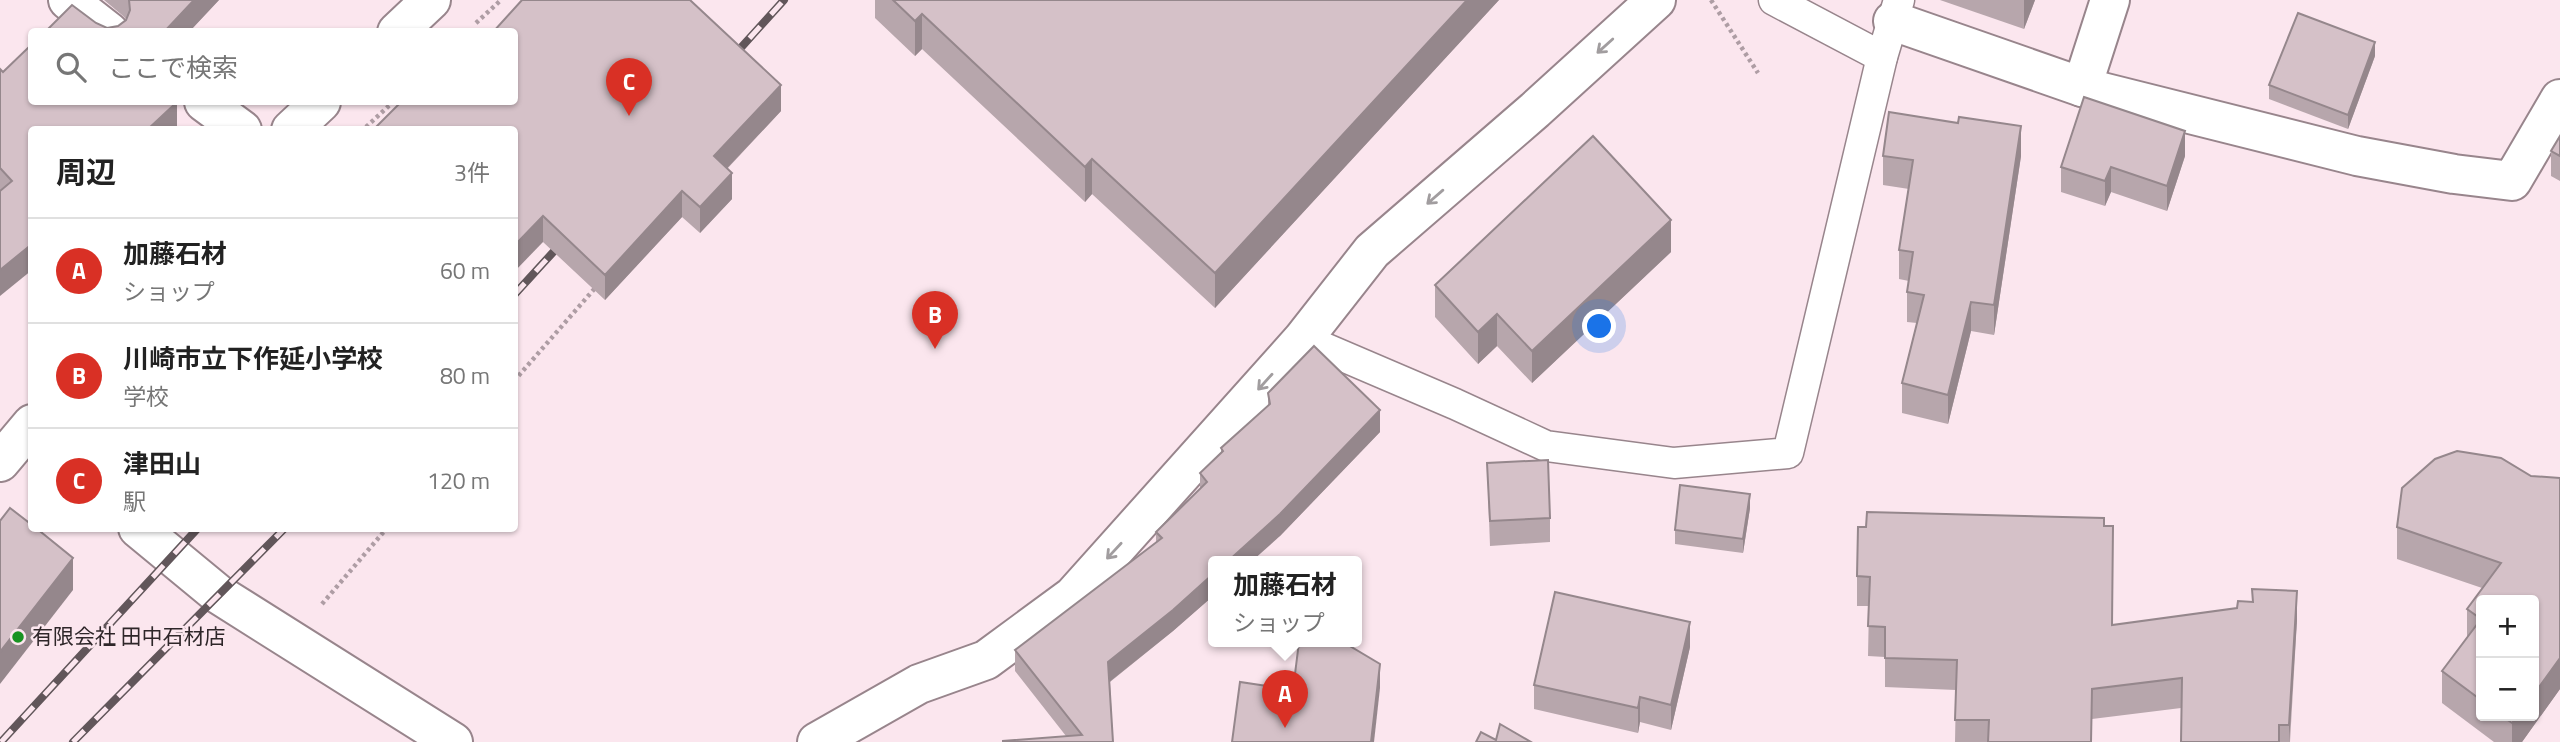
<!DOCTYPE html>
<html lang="ja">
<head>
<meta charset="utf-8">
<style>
  :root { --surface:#fff; --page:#f6f6f6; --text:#222; --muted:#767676; --line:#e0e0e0; --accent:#d93025 }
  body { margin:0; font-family:"Titillium Web","Noto Sans JP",sans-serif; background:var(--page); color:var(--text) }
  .controls { position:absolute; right:21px; bottom:21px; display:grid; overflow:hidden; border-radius:7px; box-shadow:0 2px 5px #0004 }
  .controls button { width:63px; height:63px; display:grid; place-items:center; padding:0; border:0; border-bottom:2px solid var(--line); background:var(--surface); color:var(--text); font:35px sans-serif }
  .you { position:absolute; left:1600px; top:327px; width:24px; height:24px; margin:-18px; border:5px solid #fff; border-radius:50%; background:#1a73e8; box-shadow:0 0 0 10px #1a73e833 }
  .badge { display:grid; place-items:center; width:46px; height:46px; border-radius:50%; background:var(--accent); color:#fff; font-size:23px; font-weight:700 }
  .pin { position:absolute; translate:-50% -58px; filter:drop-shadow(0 2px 4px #0008) }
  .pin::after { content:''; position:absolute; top:37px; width:24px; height:21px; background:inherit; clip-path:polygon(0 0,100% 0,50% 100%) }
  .popup { position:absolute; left:1208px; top:556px; width:154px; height:91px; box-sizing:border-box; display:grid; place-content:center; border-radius:7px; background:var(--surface); filter:drop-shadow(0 2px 5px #0005); font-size:23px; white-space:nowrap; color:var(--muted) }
  .popup b { font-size:26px; color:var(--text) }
  .popup::after { content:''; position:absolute; left:50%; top:100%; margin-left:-14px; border:14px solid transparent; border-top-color:var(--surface) }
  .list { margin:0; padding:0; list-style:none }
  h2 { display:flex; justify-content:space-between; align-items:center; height:91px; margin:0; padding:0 28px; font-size:30px }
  h2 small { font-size:23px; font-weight:400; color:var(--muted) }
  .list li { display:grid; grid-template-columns:46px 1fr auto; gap:21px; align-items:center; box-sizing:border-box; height:105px; padding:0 28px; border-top:2px solid var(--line) }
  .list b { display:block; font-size:26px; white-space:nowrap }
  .list p { margin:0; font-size:23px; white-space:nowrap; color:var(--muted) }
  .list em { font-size:23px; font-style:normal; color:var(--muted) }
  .icon { flex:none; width:38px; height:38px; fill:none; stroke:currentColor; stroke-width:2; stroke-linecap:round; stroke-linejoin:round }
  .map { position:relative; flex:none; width:2560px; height:742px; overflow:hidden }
  .search { position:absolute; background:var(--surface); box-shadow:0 2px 5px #0004; left:28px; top:28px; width:490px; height:77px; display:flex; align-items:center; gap:18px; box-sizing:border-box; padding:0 24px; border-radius:7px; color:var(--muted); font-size:26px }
  .panel { position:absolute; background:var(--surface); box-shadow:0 2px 5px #0004; left:28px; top:126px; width:490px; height:406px; border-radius:7px }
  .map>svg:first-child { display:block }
</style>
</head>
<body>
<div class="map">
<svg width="2560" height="742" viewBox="0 0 2560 742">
  <rect width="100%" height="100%" fill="#fbe6ee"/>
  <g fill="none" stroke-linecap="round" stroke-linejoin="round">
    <!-- service casing -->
    <g stroke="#98858c" stroke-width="33">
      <g id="service">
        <path d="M1774,0L1882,57"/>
        <path d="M1303,339L1455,404L1546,446L1674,463L1788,453L1882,57L1899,0"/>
      </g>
    </g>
    <!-- minor casing -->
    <g stroke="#98858c" stroke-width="42">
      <g id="minor">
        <path d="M68,0L109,32"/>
        <path d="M1893,21L2082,87L2357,156L2454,174L2512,181L2560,99"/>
        <path d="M2082,87L2110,0"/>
        <path d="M204,102L242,130"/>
        <path d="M138,528L218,594L453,742"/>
        <path d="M817,742L919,684L986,660L1073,596L1303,339L1372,251L1535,110L1656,0"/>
      </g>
    </g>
    <!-- tertiary casing -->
    <g stroke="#98858c" stroke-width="42">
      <g id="tertiary">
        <path d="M397,32L431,0"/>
        <path d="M291,130L321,102"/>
        <path d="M0,462L32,424"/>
      </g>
    </g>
    <!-- path -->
    <g stroke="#ae9da4" stroke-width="4.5" stroke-dasharray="3.5 3.5" stroke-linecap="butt">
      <path d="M1711,0L1758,73"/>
      <path d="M476,23L501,0"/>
      <path d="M366,127L393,102"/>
      <path d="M514,381L596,287"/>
      <path d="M322,604L387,528"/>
    </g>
    <!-- service -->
    <use href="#service" stroke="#fff" stroke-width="30"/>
    <!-- minor -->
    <use href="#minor" stroke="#fff" stroke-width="38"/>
    <!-- tertiary -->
    <use href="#tertiary" stroke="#fff" stroke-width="38"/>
    <!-- rail casing -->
    <g stroke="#61565a" stroke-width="8">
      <g id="rail">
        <path d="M728,62L784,0"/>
        <path d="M514,295L567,237"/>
        <path d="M1,742L198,528"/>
        <path d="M73,742L285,528"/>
      </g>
    </g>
    <!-- rail -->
    <use href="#rail" stroke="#fbe6ee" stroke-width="5" stroke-dasharray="16" stroke-linecap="butt"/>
  </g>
  <!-- wall -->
  <g fill="#b7a6ac" fill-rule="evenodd">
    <path d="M104,0H219L189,32H45L96,23L107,28L118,26L126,19L122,15Z"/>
    <path d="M875,0H1499L1215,308L1092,194L1085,202L922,49L915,56L875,18Z"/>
    <path d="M1940,0H2035L2024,29Z"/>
    <path d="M2375,56L2348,129L2269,99V85Z"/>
    <path d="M0,69L3,72L177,128L32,130L0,296Z"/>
    <path d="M401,102L781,111L727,169L732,199L700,233L682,217L605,300L543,242Z"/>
    <path d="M2560,136V181L2551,176V151Z"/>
    <path d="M1883,156H2021L1994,335L1971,331L1948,424L1902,413V383L1917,323L1907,322V292L1909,281L1899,279V250L1909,189L1883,185Z"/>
    <path d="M2185,156L2167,211L2111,192L2105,206L2061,192V167Z"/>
    <path d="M1671,252L1532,383L1497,346L1478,364L1435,317V285Z"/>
    <path d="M1268,393L1380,432L1280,536L1213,562V596L1173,631L1110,682L1113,742L1066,736L1015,671V650L1156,543V532L1200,489V473L1221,454V448L1268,406Z"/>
    <path d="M1487,463L1550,518V542L1490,546Z"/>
    <path d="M2531,476L2560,478V689L2522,742H2494L2442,703V671L2467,637V609L2482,588L2397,559V527ZM2481,600L2534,716H2481Z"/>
    <path d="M1750,508L1743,553L1675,544V530Z"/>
    <path d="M2104,526L2112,625L2297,620L2290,742H2181V708L2092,719V742H1955L1956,690L1885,687V657L1868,656L1869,606H1857V576L1866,527Z"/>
    <path d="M1690,647L1671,730L1640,722L1638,733L1534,709V685Z"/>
  </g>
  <!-- shaded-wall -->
  <g fill="#95878c">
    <path d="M194,0H219L189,32H164Z"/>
    <path d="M1467,0H1499L1215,308V273Z"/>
    <path d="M2024,0H2035L2024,29Z"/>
    <path d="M922,14V49L915,56V21Z"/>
    <path d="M2375,42V56L2348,129V115Z"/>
    <path d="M781,85V111L714,182V156Z"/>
    <path d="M177,102V128L176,130H147Z"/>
    <path d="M2021,126V156L1994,335V305Z"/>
    <path d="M2185,131V156L2167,211V186Z"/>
    <path d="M1092,159V194L1085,202V167Z"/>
    <path d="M2111,167V192L2105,206V181Z"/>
    <path d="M732,173V199L700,233V207Z"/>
    <path d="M682,191V217L605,300V275Z"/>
    <path d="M543,216V242L514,272V246Z"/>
    <path d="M1671,220V252L1532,383V351Z"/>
    <path d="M32,244V270L0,296V270Z"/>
    <path d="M1971,302V331L1948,424V395Z"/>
    <path d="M1497,314V346L1478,364V332Z"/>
    <path d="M1380,410V432L1280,536L1251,562H1227Z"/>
    <path d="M1750,494V508L1743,553V539Z"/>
    <path d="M73,558V590L0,684V652Z"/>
    <path d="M1213,574V596L1173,631L1108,683V662Z"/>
    <path d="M2297,591V620L2289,742V725Z"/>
    <path d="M1690,622V647L1671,730V705Z"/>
    <path d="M2560,658V689L2522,742H2512V723L2518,716H2534V694Z"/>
    <path d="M1380,664V688L1374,742H1371Z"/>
    <path d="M1640,697V722L1638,733V708Z"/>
  </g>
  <!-- building -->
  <g fill="#d5c1c8" stroke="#95878c" stroke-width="2">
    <path d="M129,0H194L164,32H45L72,5L96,23L107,28L118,26L126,20L130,10Z"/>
    <path d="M522,0H690L781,85L714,156L732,173L700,207L682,191L605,275L543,216L514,246V130H373L401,102H514V32H493Z"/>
    <path d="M893,0H1467L1215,273L1092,159L1085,167L922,14L915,21Z"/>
    <path d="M2298,13L2375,42L2348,115L2269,85Z"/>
    <path d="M32,44V102H177L147,130H32V244L0,270V191L12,181L0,168V69L3,72Z"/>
    <path d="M2084,97L2185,131L2167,186L2111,167L2105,181L2061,167Z"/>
    <path d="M1889,112L1958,123L1959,117L2021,126L1994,305L1971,302L1948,395L1902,383L1924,295L1907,292L1913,252L1899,250L1913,160L1883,156Z"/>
    <path d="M1593,136L1671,220L1532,351L1497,314L1478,332L1435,285Z"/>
    <path d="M2560,136V156L2551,151Z"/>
    <path d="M1314,346L1380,410L1280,514L1227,562H1213V574L1173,610L1108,662L1113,742H1003V741L1082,735L1015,650L1162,538L1156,532L1207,482L1200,473L1223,451L1221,448L1270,404L1268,393Z"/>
    <path d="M2457,451L2501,458L2531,476L2560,478V658L2534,694V600H2481V700L2442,671L2481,619L2467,609L2501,563L2397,527L2402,488L2435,459Z"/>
    <path d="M1548,460L1550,518L1490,521L1487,463Z"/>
    <path d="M1680,485L1750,494L1743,539L1675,530Z"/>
    <path d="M10,508L32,525V528H36L73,558L0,652V521Z"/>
    <path d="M1867,512L2104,518V526H2113L2112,625L2237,608L2238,601L2253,602L2252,589L2297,591L2289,725H2279V742H2181L2182,678L2092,689L2091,742H1988L1989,720H1955L1957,660L1885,658V627L1868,626L1870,577L1857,576L1858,527H1866Z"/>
    <path d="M1555,592L1690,622L1671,705L1640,697L1638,708L1534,685Z"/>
    <path d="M1299,642H1343L1380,664L1371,742H1232L1240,682L1293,690Z"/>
    <path d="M2502,716H2518L2512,723Z"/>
    <path d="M1500,724L1531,742H1476L1481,732L1496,740Z"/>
  </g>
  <!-- one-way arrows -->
  <defs><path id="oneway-shaft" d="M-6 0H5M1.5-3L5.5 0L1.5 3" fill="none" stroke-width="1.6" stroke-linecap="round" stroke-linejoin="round" transform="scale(1.75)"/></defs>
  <g stroke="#a19d9f">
    <use href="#oneway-shaft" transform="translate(1605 46) rotate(138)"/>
    <use href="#oneway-shaft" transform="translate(1435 197) rotate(139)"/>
    <use href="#oneway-shaft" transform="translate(1265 382) rotate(132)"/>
    <use href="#oneway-shaft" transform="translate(1114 551) rotate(133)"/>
  </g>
  <!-- markers -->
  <circle fill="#189322" stroke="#fbe6ee" stroke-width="2.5" cx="18" cy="637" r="7"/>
  <g text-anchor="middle" stroke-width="5" stroke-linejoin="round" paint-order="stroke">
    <!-- poi labels -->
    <g font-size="21" fill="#2e2629" stroke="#fbe6ee" text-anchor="start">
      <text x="32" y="644">有限会社 田中石材店</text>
    </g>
  </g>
</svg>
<div class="controls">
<button>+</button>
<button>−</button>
</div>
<div class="you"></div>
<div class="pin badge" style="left:1285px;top:728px">A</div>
<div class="popup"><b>加藤石材</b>ショップ</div>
<div class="pin badge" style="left:935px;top:349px">B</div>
<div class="pin badge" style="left:629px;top:116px">C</div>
<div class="search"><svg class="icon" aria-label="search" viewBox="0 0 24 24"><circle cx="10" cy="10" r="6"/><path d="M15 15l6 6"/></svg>ここで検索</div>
<section class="panel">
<h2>周辺<small>3件</small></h2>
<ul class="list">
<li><span class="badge">A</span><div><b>加藤石材</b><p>ショップ</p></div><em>60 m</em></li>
<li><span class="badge">B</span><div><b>川崎市立下作延小学校</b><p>学校</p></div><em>80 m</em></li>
<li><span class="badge">C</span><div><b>津田山</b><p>駅</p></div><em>120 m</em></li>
</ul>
</section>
</div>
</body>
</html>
